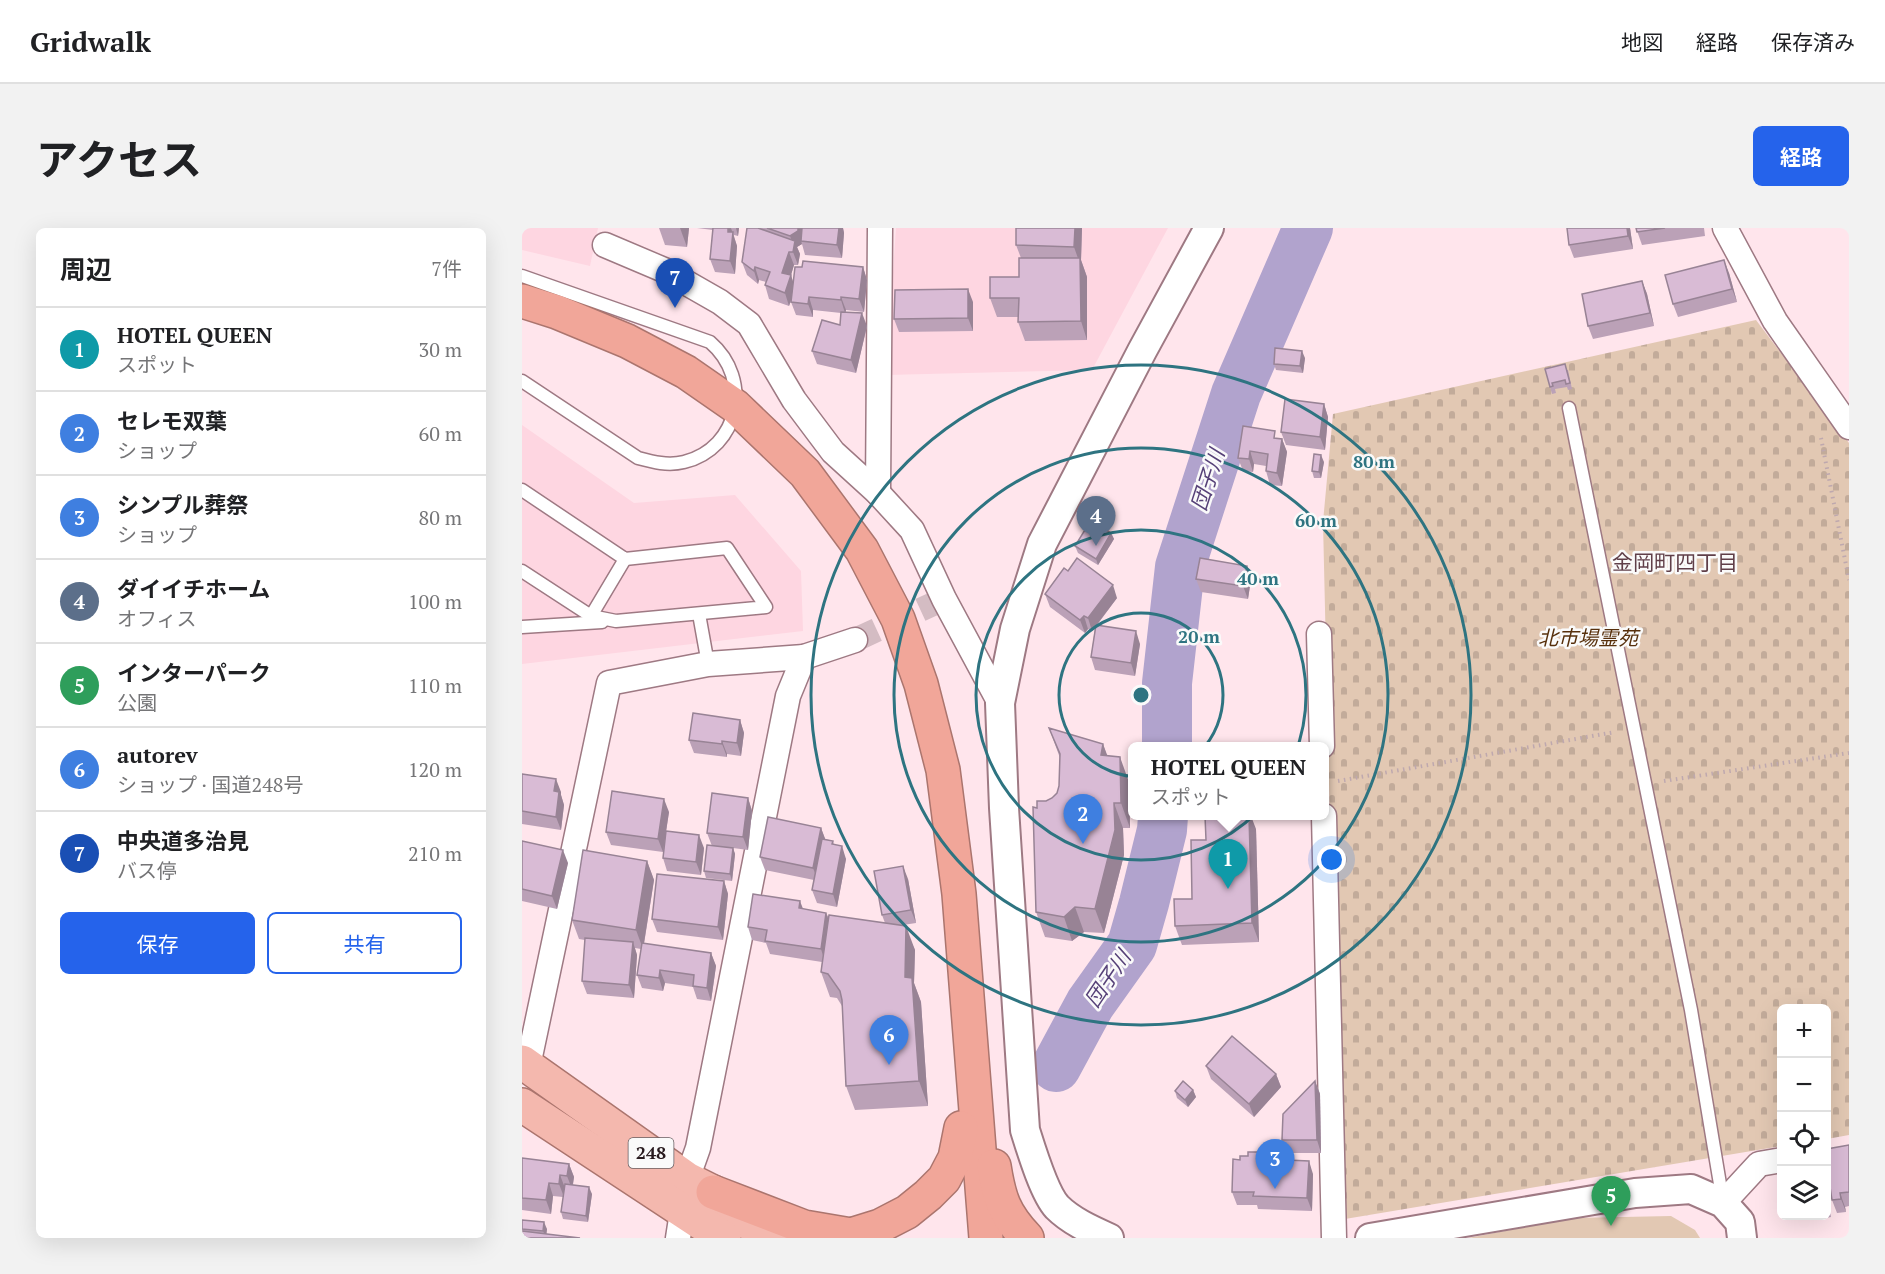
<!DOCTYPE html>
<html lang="ja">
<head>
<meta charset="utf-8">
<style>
  :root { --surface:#fff; --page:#f2f2f2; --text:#202124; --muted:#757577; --line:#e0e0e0; --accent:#2563eb }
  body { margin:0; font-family:"PT Serif","Noto Sans JP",serif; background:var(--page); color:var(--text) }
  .controls { position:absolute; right:18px; bottom:18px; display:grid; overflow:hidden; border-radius:9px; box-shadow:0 6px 24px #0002 }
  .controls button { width:54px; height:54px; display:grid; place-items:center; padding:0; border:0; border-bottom:2px solid var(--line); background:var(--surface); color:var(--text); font:30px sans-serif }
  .you { position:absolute; left:810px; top:632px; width:21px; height:21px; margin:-15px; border:4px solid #fff; border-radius:50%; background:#1a73e8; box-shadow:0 0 0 9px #1a73e833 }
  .badge { display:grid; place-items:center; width:39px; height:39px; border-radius:50%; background:var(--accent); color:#fff; font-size:20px; font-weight:700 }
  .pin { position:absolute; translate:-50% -50px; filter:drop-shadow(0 2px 3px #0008) }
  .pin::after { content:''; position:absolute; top:32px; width:21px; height:18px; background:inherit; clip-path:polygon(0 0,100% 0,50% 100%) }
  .popup { position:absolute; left:606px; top:514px; width:201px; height:78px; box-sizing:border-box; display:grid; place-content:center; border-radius:9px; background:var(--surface); filter:drop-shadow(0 2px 4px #0005); font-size:20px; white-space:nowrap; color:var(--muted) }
  .popup b { font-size:22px; color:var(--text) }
  .popup::after { content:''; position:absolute; left:50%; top:100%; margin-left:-12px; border:12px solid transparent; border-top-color:var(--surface) }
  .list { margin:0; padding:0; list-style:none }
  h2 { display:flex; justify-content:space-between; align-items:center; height:78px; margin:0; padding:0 24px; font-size:26px }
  h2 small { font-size:20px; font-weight:400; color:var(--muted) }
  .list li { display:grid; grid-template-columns:39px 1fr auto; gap:18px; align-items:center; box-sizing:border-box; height:84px; padding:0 24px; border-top:2px solid var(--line) }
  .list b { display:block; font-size:22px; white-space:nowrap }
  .list p { margin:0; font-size:20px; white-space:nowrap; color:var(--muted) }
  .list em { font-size:20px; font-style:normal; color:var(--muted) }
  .actions { display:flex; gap:12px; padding:18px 24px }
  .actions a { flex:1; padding:14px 0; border:2px solid var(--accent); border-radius:9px; text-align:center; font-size:21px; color:var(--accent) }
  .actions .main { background:var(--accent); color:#fff }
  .icon { flex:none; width:33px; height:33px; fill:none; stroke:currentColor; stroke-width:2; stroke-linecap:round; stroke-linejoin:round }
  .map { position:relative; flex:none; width:1327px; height:1010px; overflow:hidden; border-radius:9px }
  header { display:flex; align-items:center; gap:36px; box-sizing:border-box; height:84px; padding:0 30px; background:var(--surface); border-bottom:2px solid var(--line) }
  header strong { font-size:28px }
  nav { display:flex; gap:33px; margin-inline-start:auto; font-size:21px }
  .intro { display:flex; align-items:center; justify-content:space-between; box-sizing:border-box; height:144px; padding:0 36px }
  h1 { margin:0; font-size:42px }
  .button { padding:15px 27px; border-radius:9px; background:var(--accent); color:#fff; font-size:21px; font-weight:700 }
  main { display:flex; gap:36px; padding:0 36px }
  aside { flex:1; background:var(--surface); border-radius:9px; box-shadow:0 6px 24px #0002 }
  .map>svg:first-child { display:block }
</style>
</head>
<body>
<header>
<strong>Gridwalk</strong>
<nav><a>地図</a><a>経路</a><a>保存済み</a></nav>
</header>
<div class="intro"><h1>アクセス</h1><a class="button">経路</a></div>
<main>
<aside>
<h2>周辺<small>7件</small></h2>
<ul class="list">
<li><span class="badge" style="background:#0f9aa8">1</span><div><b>HOTEL QUEEN</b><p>スポット</p></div><em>30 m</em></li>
<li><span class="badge" style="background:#3f7fe0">2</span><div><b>セレモ双葉</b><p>ショップ</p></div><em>60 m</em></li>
<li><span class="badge" style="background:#3f7fe0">3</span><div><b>シンプル葬祭</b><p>ショップ</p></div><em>80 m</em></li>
<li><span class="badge" style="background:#5c6f8a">4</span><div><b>ダイイチホーム</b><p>オフィス</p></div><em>100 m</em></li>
<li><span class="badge" style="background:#2e9e5b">5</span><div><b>インターパーク</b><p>公園</p></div><em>110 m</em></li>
<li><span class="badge" style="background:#3f7fe0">6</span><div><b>autorev</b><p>ショップ · 国道248号</p></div><em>120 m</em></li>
<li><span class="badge" style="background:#1a4fb4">7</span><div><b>中央道多治見</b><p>バス停</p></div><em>210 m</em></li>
</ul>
<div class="actions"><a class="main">保存</a><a>共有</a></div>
</aside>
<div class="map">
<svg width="1327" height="1010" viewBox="0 0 1327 1010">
  <defs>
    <pattern id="cemetery-stones" width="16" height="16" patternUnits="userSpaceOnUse" patternTransform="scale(1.5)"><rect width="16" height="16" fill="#e2c8b3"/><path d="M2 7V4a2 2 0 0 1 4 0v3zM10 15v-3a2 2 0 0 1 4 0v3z" fill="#c2ab9a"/></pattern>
  </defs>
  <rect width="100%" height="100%" fill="#ffe5ec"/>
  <!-- built -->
  <g fill="#fed6e1">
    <path d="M0,0H76L68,38L0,22Z"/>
    <path d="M374,0H646L570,142L364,147Z"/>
    <path d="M0,197L112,275L213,267L279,343L281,403L0,436Z"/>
  </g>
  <!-- cemetery -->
  <path fill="url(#cemetery-stones)" d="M1234,92L1327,215V907L1305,911L1304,780H1260L1259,918L817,992L801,294L811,186Z"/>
  <!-- green -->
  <path fill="#e2c8b3" d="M1149,988L1173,1002L1178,1010H946L1052,990Z"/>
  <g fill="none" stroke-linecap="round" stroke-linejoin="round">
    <!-- river -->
    <g stroke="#b1a3cd" stroke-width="50">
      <path d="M645,518V455L658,339L714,166L786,0"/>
      <path d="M534,839L568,776L610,717L622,675L640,602L641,588"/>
    </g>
    <!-- minor-tunnel -->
    <path stroke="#d4bcc3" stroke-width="24" stroke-dasharray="24 12" stroke-linecap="butt" d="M333,412L422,371"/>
    <!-- service casing -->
    <g stroke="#9e7983" stroke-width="15">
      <g id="service">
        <path d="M0,48L188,114C231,151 218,220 162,234C146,238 131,234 116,230L0,153"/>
        <path d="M1047,180L1169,782L1201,974"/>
        <path d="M0,262L103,331L205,320L244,379L94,393L69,388L0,343"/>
        <path d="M177,386L186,436"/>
        <path d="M69,388L103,331"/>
        <path d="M0,399L80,394"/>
      </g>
    </g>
    <!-- minor casing -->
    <g stroke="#9e7983" stroke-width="27">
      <g id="minor">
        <path d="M1203,0L1253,93L1327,199"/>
        <path d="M83,17L142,42L198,74L227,96L272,172L311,224L356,265L390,302L422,371L478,475"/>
        <path d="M356,265L358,0"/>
        <path d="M797,406L800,518"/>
        <path d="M802,588L812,1010"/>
        <path d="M6,838L87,455L186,436L282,429"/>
        <path d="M165,951L176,920L266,468L282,429L333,412"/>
        <path d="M1201,975L1237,936L1260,932"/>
        <path d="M156,1010L160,984"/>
      </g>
    </g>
    <!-- tertiary casing -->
    <g stroke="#9e7983" stroke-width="32">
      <g id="tertiary">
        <path d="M587,1010C569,1002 549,993 535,979C522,965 509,921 503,902L482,580L478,475L493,401L520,316L620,123L687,0"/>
        <path d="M848,1010L1113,965L1169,961L1201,975L1218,994L1220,1010"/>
      </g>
    </g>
    <!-- trunk casing -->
    <g stroke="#ab756e" stroke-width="36">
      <g id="trunk">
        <path d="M0,834L165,951L191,964L222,993L262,1010"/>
        <path d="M0,877L202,1010"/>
      </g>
    </g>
    <!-- motorway casing -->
    <g stroke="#ab756e" stroke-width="36">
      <g id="motorway">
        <path d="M0,73L35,84L105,113L164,144L213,178L283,245L340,322L376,391L399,456L421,542L437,666L464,1010"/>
        <path d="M472,938C477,970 482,986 505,1010"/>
        <path d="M191,964L282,999L329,1007L358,998L385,984L406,967L422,951L433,930L439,900"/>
      </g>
    </g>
    <!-- path -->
    <g stroke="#bea8ae" stroke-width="4" stroke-dasharray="1.5 4.5" stroke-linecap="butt">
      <path d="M1299,210L1327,352"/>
      <path d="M816,553L1093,504"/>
      <path d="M1142,553L1327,525"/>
    </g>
    <!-- service -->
    <use href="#service" stroke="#fff" stroke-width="12"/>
    <!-- minor -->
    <use href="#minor" stroke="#fff" stroke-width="24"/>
    <!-- tertiary -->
    <use href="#tertiary" stroke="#fff" stroke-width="28"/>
    <!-- trunk -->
    <use href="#trunk" stroke="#f4b8ae" stroke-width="33"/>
    <!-- motorway -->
    <use href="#motorway" stroke="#f1a699" stroke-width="33"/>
  </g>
  <!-- wall -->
  <g fill="#bba1b7">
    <path d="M137,0H167L165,19L143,17Z"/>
    <path d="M175,0H217L216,8L212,7V8L215,18L213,46L193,44L188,31L191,2Z"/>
    <path d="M225,0H321L322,5L320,30L283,27L280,16L275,19L278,26L276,37H272L269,47L271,55L280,39H341L345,52L342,84L324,82V84L345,98L334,145L295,136L290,123L318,97L319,85L291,82V89L274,87L269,74V72L267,78L247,71L243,57L244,54L237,52L236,56L225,47L220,34Z"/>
    <path d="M560,0L559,32L565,49V112L503,113L496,94V89H475L468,70L497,49L499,30L494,17Z"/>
    <path d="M1045,0H1108L1111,21L1052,30L1047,17Z"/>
    <path d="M1114,0H1182L1183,8L1120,17Z"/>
    <path d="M1207,45L1215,74L1156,89L1151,76Z"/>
    <path d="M1120,53L1125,66L1132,98L1071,111L1066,98Z"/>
    <path d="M451,74V103L377,104L372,91Z"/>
    <path d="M783,130L781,145L754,142L752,136Z"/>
    <path d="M1023,141L1046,142L1050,161L1046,162L1045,159L1033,161L1034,165L1030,166Z"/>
    <path d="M802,176L806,189L803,222L764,217L759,204Z"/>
    <path d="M756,210L760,211L765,224L760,258L748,257L744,243V238L732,236L731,244L721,243L716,230Z"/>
    <path d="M802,234L799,250H792L790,243Z"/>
    <path d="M589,305L592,311L576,337L556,325L553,318Z"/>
    <path d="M725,338L729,351L726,371L679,364L674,351Z"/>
    <path d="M523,366L595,370L575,397L618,416L613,448L573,442L569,429L573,400L570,403L566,401L563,405L528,379Z"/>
    <path d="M218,492L222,505L219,528L205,526V529L172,525L167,512Z"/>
    <path d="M527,500L581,516L585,528L607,554L608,600H601L602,627L582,705L562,704L550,713L523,709L514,684L515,580L530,570L535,565L537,558L538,530Z"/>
    <path d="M0,546L39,564V567L42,577L39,602L0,596Z"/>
    <path d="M226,570L230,583L226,622L211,620L213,626L210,653L184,650L182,643L190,618L185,605Z"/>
    <path d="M147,584L144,603L182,620L179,647L145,643L141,630V624L89,617L84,604Z"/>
    <path d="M299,600L303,611L311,613L312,617L324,631L315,679L295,675L290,662L292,652L243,642L238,629Z"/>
    <path d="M734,601L737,714L660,717L653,698L670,671Z"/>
    <path d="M0,613L46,635L35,681L0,673Z"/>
    <path d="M125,633L132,652L122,716L189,725L194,738L189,773L175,771L171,759L143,755L141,763L120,760L115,747L119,721L113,720L115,727L112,770L65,766L60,753L63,712L57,711L50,692Z"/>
    <path d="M386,651L394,695L381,697L393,722L392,755L399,774L406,878L333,882L324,858L320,778L315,770L308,769L299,744L300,734L248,726L244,715L230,712L226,699L281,681L304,685L307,690L363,695L360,687Z"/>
    <path d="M202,653L206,666L201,712L135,704L130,691Z"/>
    <path d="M684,838L754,846L759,859L732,889L689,851Z"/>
    <path d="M793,853L798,866L799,925H765L760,912Z"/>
    <path d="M671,862L674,869L666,879L655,870L653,863Z"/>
    <path d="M1327,917V978L1323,979L1324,984L1315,985L1310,972Z"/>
    <path d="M0,930L47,936L52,949L51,957L70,966L66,994L41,991L39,984L41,969L31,968L29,986L0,982Z"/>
    <path d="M746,931L791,946L790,983L736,981L735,977H715L710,964Z"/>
    <path d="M1305,968L1309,989L1296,992L1294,987H1305Z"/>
    <path d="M0,992L25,1001L24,1006L0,1010Z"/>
  </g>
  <!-- shaded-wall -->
  <g fill="#988395">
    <path d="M158,0H167L165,19Z"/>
    <path d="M206,0H209L215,18L213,46L208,33Z"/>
    <path d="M214,0H217L216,8Z"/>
    <path d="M276,0H282L279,13L280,16L275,19L278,26L276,37L271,24L272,19L268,8Z"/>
    <path d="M317,0H321L322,5L320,30L315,17Z"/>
    <path d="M553,0H560L559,32L565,49V112L559,93L558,36L552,19Z"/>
    <path d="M1105,0H1108L1111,21L1106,8Z"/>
    <path d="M267,24L272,37L269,47L273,60L267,78L263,65L260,45Z"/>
    <path d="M1202,32L1207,45L1215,74L1210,61Z"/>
    <path d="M233,39L237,52L236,56L232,43Z"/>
    <path d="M341,39L345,52L342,84L337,71Z"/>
    <path d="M1120,53L1125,66L1132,98L1128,85Z"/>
    <path d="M446,61L451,74V103L446,90Z"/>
    <path d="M287,69L291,82V89L286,76Z"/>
    <path d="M319,69L324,82L323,85L319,72Z"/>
    <path d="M340,85L345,98L334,145L329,132Z"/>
    <path d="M780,123L783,130L781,145L778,138Z"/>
    <path d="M802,176L806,189L803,222L798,209Z"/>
    <path d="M760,211L765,224L760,258L755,245Z"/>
    <path d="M728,223L732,236L731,244L727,231Z"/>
    <path d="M799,227L802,234L799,250L797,244Z"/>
    <path d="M589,305L592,311L576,337L574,331Z"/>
    <path d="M725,338L729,351L726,371L721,358Z"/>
    <path d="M591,357L595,370L570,403L566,390Z"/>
    <path d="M562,388L566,401L563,405L558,392Z"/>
    <path d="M614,403L618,416L613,448L609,435Z"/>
    <path d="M218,492L222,505L219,528L215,515Z"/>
    <path d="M200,513L205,526V529L200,516Z"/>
    <path d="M581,516L590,540L579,527Z"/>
    <path d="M598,529L607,554L608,600L599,575Z"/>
    <path d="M34,551L39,564V567L42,577L39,602L34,589L32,563Z"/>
    <path d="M226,570L230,583L226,622L221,609Z"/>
    <path d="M142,571L147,584L141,624L136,611Z"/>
    <path d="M592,575L601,600L602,627L582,705L573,681Z"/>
    <path d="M727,588H729L734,601L737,714L730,695Z"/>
    <path d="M299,600L304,613L296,653L291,640Z"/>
    <path d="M177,607L182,620L179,647L174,634Z"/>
    <path d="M320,618L324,631L315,679L311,666Z"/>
    <path d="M211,620L213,626L210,653L208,646Z"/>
    <path d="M41,622L46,635L35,681L30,668Z"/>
    <path d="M125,633L132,652L121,721L114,702Z"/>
    <path d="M381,638L386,651L394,695L389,682Z"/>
    <path d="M202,653L206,666L201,712L196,699Z"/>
    <path d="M278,673L283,686L277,680Z"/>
    <path d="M553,679L562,704L550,713L542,689Z"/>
    <path d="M304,685L309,698L303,734L299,721Z"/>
    <path d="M384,698L393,722L392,755L399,774L406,878L397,853L383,749Z"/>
    <path d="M111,714L115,727L112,770L107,757Z"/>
    <path d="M189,725L194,738L189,773L185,760Z"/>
    <path d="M138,742L143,755L141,763L137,750Z"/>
    <path d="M754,846L759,859L732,889L727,876Z"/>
    <path d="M793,853L798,866L799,925L795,912Z"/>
    <path d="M671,862L674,869L666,879L663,872Z"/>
    <path d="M787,933L791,946L790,983L785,970Z"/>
    <path d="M47,936L52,949L50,961L45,948Z"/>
    <path d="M38,947L43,960L42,969L37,956Z"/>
    <path d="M27,955L31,968L29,986L24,972Z"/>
    <path d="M67,959L70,966L66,994L64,988Z"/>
    <path d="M1318,965L1323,979L1324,984L1319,971Z"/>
    <path d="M22,994L25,1001L24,1010L21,1003Z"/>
  </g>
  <!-- building -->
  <g fill="#d9bbd5" stroke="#988395" stroke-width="1.5">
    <path d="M191,0H206V4H211L208,33L188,31Z"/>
    <path d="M225,0H236L273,13L271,24H267L260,45L269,47L263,65L243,57L248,44L233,39L232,43L220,34Z"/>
    <path d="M245,0H276V3L268,8Z"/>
    <path d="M280,0H317L315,17L279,13Z"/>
    <path d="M494,0H553L552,19L494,17Z"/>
    <path d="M1045,0H1105L1106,8L1047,17Z"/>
    <path d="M1114,0H1143L1115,4Z"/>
    <path d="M497,30H558L559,93L496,94L497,70H468V49H497Z"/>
    <path d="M1202,32L1210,61L1151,76L1143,47Z"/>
    <path d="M281,33L341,39L337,71L319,69V72L287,69L286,76L269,74L273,39H280Z"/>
    <path d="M1120,53L1128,85L1066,98L1060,66Z"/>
    <path d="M446,61V90L372,91L373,62Z"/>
    <path d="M319,84L340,85L329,132L290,123L300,92L318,97Z"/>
    <path d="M753,120L780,123L778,138L752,136Z"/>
    <path d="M1043,136L1048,155L1044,156L1043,152L1030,155L1031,158L1028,159L1023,141Z"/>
    <path d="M763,171L802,176L798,209L759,204Z"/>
    <path d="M721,198L753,203L752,210L760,211L755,245L744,243L746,226L728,223L727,231L716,230Z"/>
    <path d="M792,226L799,227L797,244L790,243Z"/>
    <path d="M569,292L589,305L574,331L553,318Z"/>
    <path d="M555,330L591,357L566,390L562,388L558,392L523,366L542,340L546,343Z"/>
    <path d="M678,330L725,338L721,358L674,351Z"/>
    <path d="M574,397L614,403L609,435L569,429Z"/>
    <path d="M171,485L218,492L215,515L200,513V516L167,512Z"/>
    <path d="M527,500L581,516L579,527L598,529L599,575H592L593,602L573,681L553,679L542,689L514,684L511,579L515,580V573H524L530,570L535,565L537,558L538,526Z"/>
    <path d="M0,546L34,551L32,563L37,564L34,589L0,583Z"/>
    <path d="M90,563L142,571L136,611L84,604Z"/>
    <path d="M190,565L226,570L221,609L185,605Z"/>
    <path d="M683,588H727L730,695L653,698L652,671H670L669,612H684Z"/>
    <path d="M246,589L299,600L291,640L238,629Z"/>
    <path d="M144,603L177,607L174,634L141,630Z"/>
    <path d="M300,611L311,613L310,616L320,618L311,666L290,662Z"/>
    <path d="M0,613L41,622L30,668L0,661Z"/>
    <path d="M185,617L211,620L208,646L182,643Z"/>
    <path d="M61,622L125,633L114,702L50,692Z"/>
    <path d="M381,638L389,682L360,687L352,643Z"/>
    <path d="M135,646L202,653L196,699L130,691Z"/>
    <path d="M231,666L278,673L277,680L304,685L299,721L243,713L245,702L226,699Z"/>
    <path d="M307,687L384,698L383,749L390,750L397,853L324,858L320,772L318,763L306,746L299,744Z"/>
    <path d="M63,710L111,714L107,757L60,753Z"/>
    <path d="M120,715L189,725L185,760L171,758L172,747L138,742L137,750L115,747Z"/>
    <path d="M710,808L754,846L727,876L684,838Z"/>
    <path d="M661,853L671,862L663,872L653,863Z"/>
    <path d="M793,853L795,912H760L761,886Z"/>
    <path d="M1327,917V964L1318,965L1319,971L1310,972L1305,939V921Z"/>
    <path d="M726,924H744L743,931L787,933L785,970L731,968L732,964H710L711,931L718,932V928H726Z"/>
    <path d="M0,930L47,936L45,948L38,947L37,956L27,955L24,972L0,970Z"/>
    <path d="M43,956L67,959L64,988L39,984Z"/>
    <path d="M1305,973L1307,983H1305Z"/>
    <path d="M0,992L22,994L21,1003L0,1001Z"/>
    <path d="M0,1003L58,1010H0Z"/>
  </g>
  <!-- distance rings -->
  <g fill="none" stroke="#2e7481" stroke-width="3">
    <circle cx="619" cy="467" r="82"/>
    <circle cx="619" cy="467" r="165"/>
    <circle cx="619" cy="467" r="247"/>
    <circle cx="619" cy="467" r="330"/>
  </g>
  <g text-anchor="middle" stroke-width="5" stroke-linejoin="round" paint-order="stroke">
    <!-- shield labels -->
    <rect fill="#fafafa" stroke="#675d60" stroke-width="1.5" x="106.5" y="910" width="45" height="30" rx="4.5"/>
    <g font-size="18" font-weight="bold" fill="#281a1e">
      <text x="129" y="931">248</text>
    </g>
    <!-- park labels -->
    <g font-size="20" font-style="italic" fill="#57300c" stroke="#fafafa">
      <text x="1066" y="417">北市場霊苑</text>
    </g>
    <!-- water labels -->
    <g font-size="21" font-style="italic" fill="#564178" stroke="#fafafa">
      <text transform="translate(686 252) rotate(-72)" y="7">団子川</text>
      <text transform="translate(586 751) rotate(-56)" y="7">団子川</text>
    </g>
    <!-- neighbourhood labels -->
    <g font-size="21" fill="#603f49" stroke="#fafafa">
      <text x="1153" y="342">金岡町四丁目</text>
    </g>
  </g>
  <circle cx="619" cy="467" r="9" fill="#2e7481" stroke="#fafafa" stroke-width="3"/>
  <g font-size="18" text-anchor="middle" font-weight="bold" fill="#2e7481" stroke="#fafafa" stroke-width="5" stroke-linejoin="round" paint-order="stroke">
    <text x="852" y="240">80 m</text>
    <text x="794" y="299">60 m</text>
    <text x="736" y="357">40 m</text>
    <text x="677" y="415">20 m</text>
  </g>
</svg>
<div class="controls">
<button>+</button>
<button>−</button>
<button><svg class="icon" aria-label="locate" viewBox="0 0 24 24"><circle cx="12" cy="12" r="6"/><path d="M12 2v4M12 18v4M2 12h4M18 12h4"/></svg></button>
<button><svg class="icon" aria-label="layers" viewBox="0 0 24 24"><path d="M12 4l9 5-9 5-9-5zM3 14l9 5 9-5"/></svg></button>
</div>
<div class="you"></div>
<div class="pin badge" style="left:706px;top:661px;background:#0f9aa8">1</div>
<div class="popup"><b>HOTEL QUEEN</b>スポット</div>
<div class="pin badge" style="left:561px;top:616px;background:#3f7fe0">2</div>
<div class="pin badge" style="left:753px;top:961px;background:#3f7fe0">3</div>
<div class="pin badge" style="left:574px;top:318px;background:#5c6f8a">4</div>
<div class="pin badge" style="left:1089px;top:998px;background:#2e9e5b">5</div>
<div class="pin badge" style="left:367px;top:837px;background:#3f7fe0">6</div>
<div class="pin badge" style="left:153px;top:80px;background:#1a4fb4">7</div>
</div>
</main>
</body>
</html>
